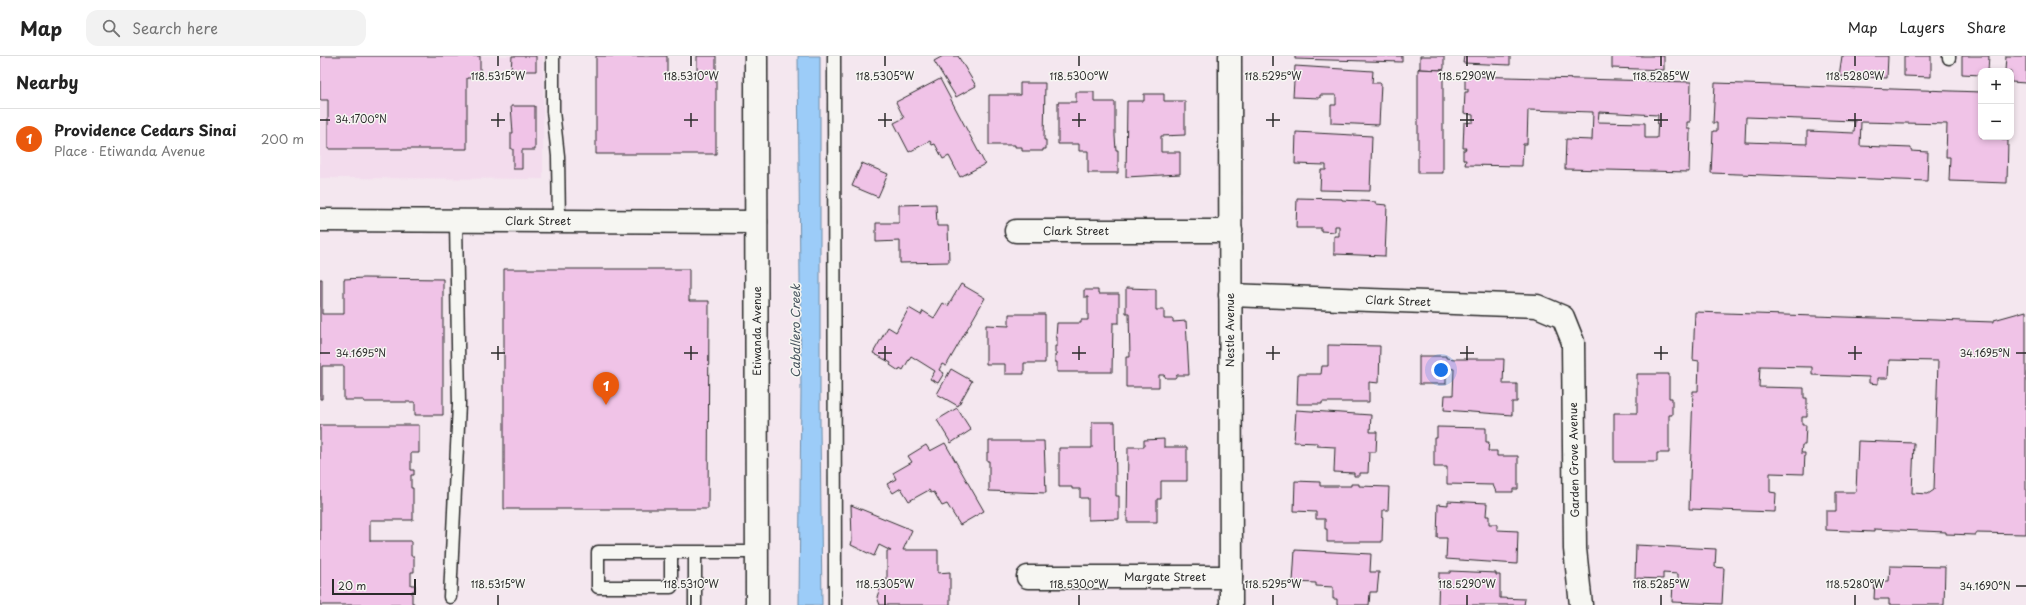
<!DOCTYPE html>
<html lang="en">
<head>
<meta charset="utf-8">
<style>
  :root { --surface:#fff; --page:#f2f2f2; --text:#222; --muted:#767676; --line:#e0e0e0; --accent:#ea580c }
  body { margin:0; font-family:"Playpen Sans",sans-serif; background:var(--page); color:var(--text) }
  .controls { position:absolute; right:12px; top:12px; display:grid; overflow:hidden; border-radius:8px; box-shadow:0 2px 6px #0003 }
  .controls button { width:36px; height:36px; display:grid; place-items:center; padding:0; border:0; border-bottom:1px solid var(--line); background:var(--surface); color:var(--text); font:20px sans-serif }
  .scale { position:absolute; left:12px; bottom:10px; width:84px; box-sizing:border-box; padding-left:4px; border:2px solid #2b2b2b; border-top:0; font-size:11px; line-height:14px; white-space:nowrap; color:#2b2b2b; -webkit-text-stroke:3px #f6f6f2; paint-order:stroke }
  .you { position:absolute; left:1121px; top:314px; width:14px; height:14px; margin:-10px; border:3px solid #fff; border-radius:50%; background:#1a73e8; box-shadow:0 0 0 6px #1a73e833 }
  .badge { display:grid; place-items:center; width:26px; height:26px; border-radius:50%; background:var(--accent); color:#fff; font-size:13px; font-weight:700 }
  .pin { position:absolute; translate:-50% -33px; filter:drop-shadow(0 1px 2px #0008) }
  .pin::after { content:''; position:absolute; top:21px; width:14px; height:12px; background:inherit; clip-path:polygon(0 0,100% 0,50% 100%) }
  .list { margin:0; padding:0; list-style:none }
  h2 { display:flex; justify-content:space-between; align-items:center; height:52px; margin:0; padding:0 16px; font-size:17px }
  h2 small { font-size:13px; font-weight:400; color:var(--muted) }
  .list li { display:grid; grid-template-columns:26px 1fr auto; gap:12px; align-items:center; box-sizing:border-box; height:60px; padding:0 16px; border-top:1px solid var(--line) }
  .list b { display:block; font-size:15px; white-space:nowrap }
  .list p { margin:0; font-size:13px; white-space:nowrap; color:var(--muted) }
  .list em { font-size:13px; font-style:normal; color:var(--muted) }
  .icon { flex:none; width:22px; height:22px; fill:none; stroke:currentColor; stroke-width:2; stroke-linecap:round; stroke-linejoin:round }
  .map { position:relative; flex:none; width:1706px; height:549px; overflow:hidden }
  header { display:flex; align-items:center; gap:24px; box-sizing:border-box; height:56px; padding:0 20px; background:var(--surface); border-bottom:1px solid var(--line) }
  header strong { font-size:19px }
  nav { display:flex; gap:22px; margin-inline-start:auto; font-size:14px }
  .search { width:280px; height:36px; background:var(--page); display:flex; align-items:center; gap:10px; box-sizing:border-box; padding:0 14px; border-radius:12px; color:var(--muted); font-size:15px }
  main { display:flex }
  aside { flex:1; background:var(--surface) }
  .map>svg:first-child { display:block }
</style>
</head>
<body>
<header>
<strong>Map</strong>
<div class="search"><svg class="icon" aria-label="search" viewBox="0 0 24 24"><circle cx="10" cy="10" r="6"/><path d="M15 15l6 6"/></svg>Search here</div>
<nav><a>Map</a><a>Layers</a><a>Share</a></nav>
</header>
<main>
<aside>
<h2>Nearby<small></small></h2>
<ul class="list">
<li><span class="badge">1</span><div><b>Providence Cedars Sinai</b><p>Place · Etiwanda Avenue</p></div><em>200 m</em></li>
</ul>
</aside>
<div class="map">
<svg width="1706" height="549" viewBox="0 0 1706 549">
  <rect width="100%" height="100%" fill="#f4e7ef"/>
  <filter id="ink" filterUnits="userSpaceOnUse"><feTurbulence type="fractalNoise" baseFrequency=".025" numOctaves="2"/><feDisplacementMap in="SourceGraphic" scale="8" xChannelSelector="R" yChannelSelector="G"/><feConvolveMatrix kernelMatrix="1 2 1 2 8 2 1 2 1" color-interpolation-filters="sRGB"/></filter>
  <g filter="url(#ink)">
    <!-- built -->
    <path fill="#f3dced" d="M0,0H223V123L0,122Z"/>
    <!-- water -->
    <path fill="#9cccf8" stroke="#6f8ca6" d="M478,0H500V369L502,549H479L481,335Z"/>
    <!-- building -->
    <g fill="#f0c3e7" stroke="#2b2b2b" fill-rule="evenodd">
      <path d="M0,0H160V22H147V93H8V44H0Z"/>
      <path d="M192,0H216V15H191Z"/>
      <path d="M276,0H347V21H377V0H396V98H276Z"/>
      <path d="M623,0H638L656,30L636,41L614,5Z"/>
      <path d="M975,0H1082V6L975,3Z"/>
      <path d="M1100,0H1124V12L1123,14L1098,13L1100,12Z"/>
      <path d="M1144,0H1190V9L1143,7Z"/>
      <path d="M1292,0H1344V14L1292,12Z"/>
      <path d="M1522,0H1568L1567,22L1519,20Z"/>
      <path d="M1584,0H1611V21L1584,20Z"/>
      <path d="M1642,0H1669L1668,15H1661V19L1642,18Z"/>
      <path d="M1686,0H1706V27L1691,26V15H1685Z"/>
      <path d="M975,10L1053,15L1052,27H1061L1059,69L1011,67V49H1016V39H1000V42L973,41Z"/>
      <path d="M1098,13L1123,14V117H1098Z"/>
      <path d="M1149,20L1371,26L1370,66H1367V73H1370L1369,116L1245,113L1246,83L1272,84L1273,56L1208,54L1207,88H1203L1202,110L1145,109L1146,104H1143V94H1145L1146,92H1143L1144,67L1153,66V59L1144,57L1145,36H1148V33H1145V22L1149,23ZM1279,56L1338,59L1337,82H1325V67L1278,66Z"/>
      <path d="M620,23L665,108L640,121L629,100L623,103L615,88L612,89L610,85L589,96L574,67L584,62L576,46Z"/>
      <path d="M700,27H725L724,84H726V93H723V95H702V91H695V89H669V39H700Z"/>
      <path d="M1395,27L1661,36V81H1682V84H1688L1687,127L1629,125L1630,101H1626L1627,68L1541,66L1540,90L1591,92V95L1608,96L1607,125L1391,117L1393,75H1397V67H1393ZM1426,61L1535,65L1534,77L1487,75V88L1425,86Z"/>
      <path d="M756,36H774V46H795V80L796,94H798V117H768V95H759V88H738V46H756Z"/>
      <path d="M824,38H844V45H865V79L841,80V96H860V118L806,121L807,45H824Z"/>
      <path d="M191,50H215V94H202V113H193V93H191V77H193Z"/>
      <path d="M976,76L1052,80L1050,135L1000,134L1001,114H1006V109L975,108Z"/>
      <path d="M542,107L568,118L558,141L532,130Z"/>
      <path d="M977,142L1022,143V144L1056,146V148L1067,149L1065,200L1014,198V180H1019V170H1015V176L1001,175V172H976Z"/>
      <path d="M616,148L617,170H628L629,206L580,207V185L556,186V167H579V149Z"/>
      <path d="M184,213H369V245H389L388,453H184Z"/>
      <path d="M44,222L123,223V359H95V346H44V344H24V310H2V343H0V223H2V258H24V223Z"/>
      <path d="M641,228L665,242L626,310L622,308L619,314L624,317L618,327L610,323L615,315L591,300L583,314L580,312L579,315L570,309L571,307L553,297L568,271L576,276L589,252L601,259L603,255L614,262L623,247L628,250Z"/>
      <path d="M806,232L836,233V254H844V263H853V266L866,265L869,319H857L855,322H846L844,319H839V331H806V301H810L809,257H806Z"/>
      <path d="M764,234H778V238H799V267H793L792,316H737V306H735V299H737V297H735V290H737V281H736L737,267H761V264H768V241H764Z"/>
      <path d="M1706,255V478L1656,477V479L1626,478V476L1554,473V476L1506,474V455H1516V436H1536L1538,385L1594,387L1592,437L1608,438L1614,434L1618,305L1569,304L1568,322H1558V328L1549,327V321L1492,319V311L1440,310L1439,331L1484,332V342H1487V361H1482V369H1486L1485,389H1482L1481,397H1485L1484,418L1450,417V436L1456,437L1455,456L1369,453L1373,335H1378L1379,305L1373,304L1375,256L1674,266V264Z"/>
      <path d="M689,258H725V307H704V318H685V308H666V269L689,270Z"/>
      <path d="M1008,289L1060,290L1059,327L1049,326V346H1002V348H977L978,318H1001L1002,310H1008Z"/>
      <path d="M1099,300H1126V302L1135,303H1184L1183,328H1197V346H1192V359L1124,354L1125,339H1133L1134,313L1126,312V328H1099Z"/>
      <path d="M631,313L652,325L638,350L617,338Z"/>
      <path d="M1317,318H1349V342H1352V359H1349V397H1337V406H1294V357H1317Z"/>
      <path d="M637,352L651,374L631,387L617,364Z"/>
      <path d="M976,354L1051,359L1050,376H1057L1056,396H1049L1048,417H1040V420H1034V417L1014,416L1015,391L997,390V387L974,386Z"/>
      <path d="M772,366H795L796,426V440H799V463L768,464V442H760V433H752V431H739V392H772Z"/>
      <path d="M0,369H99V397H91V414H94V419H91V432H93V464H50V485H91V500H94V516H91V529H95V535H92V547H94V549H0Z"/>
      <path d="M1117,371L1166,372V386H1169L1168,395H1177V400H1198V433H1193V436H1176L1173,429L1127,428V411H1114V382H1117Z"/>
      <path d="M844,383V391H867V425H841V443H837V466H807L808,391H824V384Z"/>
      <path d="M669,385H724L726,437L669,435V405H667V396H669Z"/>
      <path d="M625,387L664,455L640,469L627,448L622,450L614,436L611,437L609,434L589,445L581,432L573,437L567,428L576,423L573,417L592,406L588,400L606,389L610,395Z"/>
      <path d="M975,425L1000,426V430H1031V428H1039V430L1069,431L1068,454H1063L1062,486H1007V473H1005V463H996V456L974,455Z"/>
      <path d="M1128,445L1167,447L1166,460H1169V468H1177V474L1198,475L1197,508L1126,503L1127,482H1117L1118,448L1128,449Z"/>
      <path d="M531,449L592,474L583,494H618V517L630,516V549H560L557,541L560,532L567,528V495H571L559,489L554,500L531,489L532,485Z"/>
      <path d="M1316,489L1396,493L1395,511L1404,512L1402,548L1352,546L1353,527H1358V518L1343,517V523L1315,522Z"/>
      <path d="M975,494L1051,498L1050,516H1059L1057,536H1050L1049,549H1017V543H1013V531L996,530V527L973,526Z"/>
      <path d="M1570,510L1625,511L1624,549H1569V543H1554L1555,525H1569Z"/>
      <path d="M1130,515L1176,517V519H1180V542L1205,543L1204,549H1118L1119,517H1130Z"/>
    </g>
    <g fill="none" stroke-linecap="round" stroke-linejoin="round">
      <!-- service casing -->
      <g stroke="#2b2b2b" stroke-width="15">
        <g id="service">
          <path d="M233,0V55L238,100L239,165"/>
          <path d="M514,0L515,549"/>
          <path d="M1629,2V0"/>
          <path d="M351,497V531H278V496H437"/>
          <path d="M375,497V549"/>
          <path d="M130,541L139,348L136,165"/>
        </g>
      </g>
      <!-- minor casing -->
      <g stroke="#2b2b2b" stroke-width="25">
        <g id="minor">
          <path d="M436,0L437,549"/>
          <path d="M910,0L911,549"/>
          <path d="M0,164L436,166"/>
          <path d="M696,175H911"/>
          <path d="M910,239L1217,250L1243,261L1253,286L1255,493L1261,549"/>
          <path d="M708,521H911"/>
        </g>
      </g>
      <!-- service -->
      <use href="#service" stroke="#f6f6f2" stroke-width="12"/>
      <!-- minor -->
      <use href="#minor" stroke="#f6f6f2" stroke-width="22"/>
    </g>
  </g>
  <!-- ticks -->
  <path fill="none" stroke="#2b2b2b" stroke-width="1.5" d="M178,0V10M371,0V10M565,0V10M759,0V10M953,0V10M1147,0V10M1341,0V10M1535,0V10M178,57V71M371,57V71M565,57V71M759,57V71M953,57V71M1147,57V71M1341,57V71M1535,57V71M0,64H10M171,64H185M364,64H378M558,64H572M752,64H766M946,64H960M1140,64H1154M1334,64H1348M1528,64H1542M178,290V304M371,290V304M565,290V304M759,290V304M953,290V304M1147,290V304M1341,290V304M1535,290V304M0,297H10M171,297H185M364,297H378M558,297H572M752,297H766M946,297H960M1140,297H1154M1334,297H1348M1528,297H1542M1696,297H1706M1696,530H1706M178,539V549M371,539V549M565,539V549M759,539V549M953,539V549M1147,539V549M1341,539V549M1535,539V549"/>
  <g text-anchor="middle" stroke-width="3" stroke-linejoin="round" paint-order="stroke">
    <!-- street labels -->
    <g font-size="11" fill="#2b2b2b" stroke="#f6f6f2">
      <text x="218" y="169">Clark Street</text>
      <text x="756" y="179">Clark Street</text>
      <text transform="translate(1078 245) rotate(2)" y="4">Clark Street</text>
      <text transform="translate(910 274) rotate(-90)" y="4">Nestle Avenue</text>
      <text transform="translate(437 275) rotate(-90)" y="4">Etiwanda Avenue</text>
      <text transform="translate(1254 404) rotate(-91)" y="4">Garden Grove Avenue</text>
      <text x="845" y="525">Margate Street</text>
    </g>
    <!-- water labels -->
    <g font-size="12" font-style="italic" fill="#47535e" stroke="#f6f6f2">
      <text transform="translate(476 275) rotate(-90)" y="4">Caballero Creek</text>
    </g>
  </g>
  <g font-size="10" text-anchor="middle" fill="#2b2b2b" stroke="#f6f6f2" stroke-width="3" stroke-linejoin="round" paint-order="stroke">
    <text x="178" y="24">118.5315°W</text>
    <text x="371" y="24">118.5310°W</text>
    <text x="565" y="24">118.5305°W</text>
    <text x="759" y="24">118.5300°W</text>
    <text x="953" y="24">118.5295°W</text>
    <text x="1147" y="24">118.5290°W</text>
    <text x="1341" y="24">118.5285°W</text>
    <text x="1535" y="24">118.5280°W</text>
    <text x="41" y="67">34.1700°N</text>
    <text x="41" y="301">34.1695°N</text>
    <text x="1665" y="301">34.1695°N</text>
    <text x="178" y="532">118.5315°W</text>
    <text x="371" y="532">118.5310°W</text>
    <text x="565" y="532">118.5305°W</text>
    <text x="759" y="532">118.5300°W</text>
    <text x="953" y="532">118.5295°W</text>
    <text x="1147" y="532">118.5290°W</text>
    <text x="1341" y="532">118.5285°W</text>
    <text x="1535" y="532">118.5280°W</text>
    <text x="1665" y="534">34.1690°N</text>
  </g>
</svg>
<div class="controls">
<button>+</button>
<button>−</button>
</div>
<div class="scale">20 m</div>
<div class="you"></div>
<div class="pin badge" style="left:286px;top:349px">1</div>
</div>
</main>
</body>
</html>
